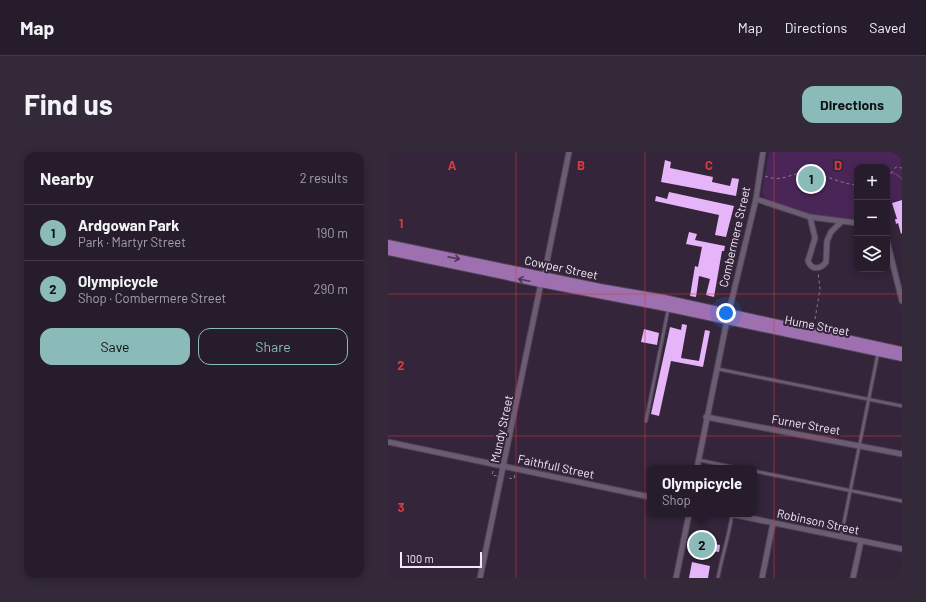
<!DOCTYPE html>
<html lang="en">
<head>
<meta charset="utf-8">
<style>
  :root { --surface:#271c2c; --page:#332938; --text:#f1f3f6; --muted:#a4a1a9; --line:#433a48; --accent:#8bbbb9 }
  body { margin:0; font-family:Barlow,sans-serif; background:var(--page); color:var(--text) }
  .controls { position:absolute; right:12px; top:12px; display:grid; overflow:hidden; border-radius:8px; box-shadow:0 2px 10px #0003 }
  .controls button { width:36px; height:36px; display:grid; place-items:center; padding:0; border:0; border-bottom:1px solid var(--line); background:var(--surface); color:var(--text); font:20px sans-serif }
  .scale { position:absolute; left:12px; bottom:10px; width:82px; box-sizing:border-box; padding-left:4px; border:2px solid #f1e8f5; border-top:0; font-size:11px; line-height:14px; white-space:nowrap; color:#f1e8f5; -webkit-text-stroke:3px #34253a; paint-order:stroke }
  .you { position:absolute; left:338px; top:161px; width:14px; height:14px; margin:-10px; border:3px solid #fff; border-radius:50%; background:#1a73e8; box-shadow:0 0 0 6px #1a73e833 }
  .badge { display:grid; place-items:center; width:26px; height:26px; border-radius:50%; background:var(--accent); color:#111; font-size:13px; font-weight:700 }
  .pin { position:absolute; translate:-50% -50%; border:2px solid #fff; box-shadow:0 1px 4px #0006 }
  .popup { position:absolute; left:259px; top:313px; width:110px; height:52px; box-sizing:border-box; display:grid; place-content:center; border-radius:8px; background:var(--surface); filter:drop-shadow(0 1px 3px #0005); font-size:13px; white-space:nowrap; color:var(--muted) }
  .popup b { font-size:15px; color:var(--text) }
  .popup::after { content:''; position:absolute; left:50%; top:100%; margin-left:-8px; border:8px solid transparent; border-top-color:var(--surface) }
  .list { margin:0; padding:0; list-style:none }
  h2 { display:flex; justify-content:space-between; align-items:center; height:52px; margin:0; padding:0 16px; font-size:17px }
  h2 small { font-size:13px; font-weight:400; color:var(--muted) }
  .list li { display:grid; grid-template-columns:26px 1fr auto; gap:12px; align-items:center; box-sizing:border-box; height:56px; padding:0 16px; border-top:1px solid var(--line) }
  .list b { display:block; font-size:15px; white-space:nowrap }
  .list p { margin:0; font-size:13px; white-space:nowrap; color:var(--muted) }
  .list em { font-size:13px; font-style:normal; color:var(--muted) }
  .actions { display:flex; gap:8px; padding:12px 16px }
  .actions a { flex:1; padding:9px 0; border:1px solid var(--accent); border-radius:12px; text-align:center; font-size:14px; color:var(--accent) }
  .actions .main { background:var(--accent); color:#111 }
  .icon { flex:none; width:22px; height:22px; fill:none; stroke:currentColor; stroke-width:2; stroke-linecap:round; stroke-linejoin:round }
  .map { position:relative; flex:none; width:514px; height:426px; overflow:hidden; border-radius:12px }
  header { display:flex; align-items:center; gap:24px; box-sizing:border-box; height:56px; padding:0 20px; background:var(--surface); border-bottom:1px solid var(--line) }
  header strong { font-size:19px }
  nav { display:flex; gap:22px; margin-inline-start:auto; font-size:14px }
  .intro { display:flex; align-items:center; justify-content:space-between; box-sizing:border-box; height:96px; padding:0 24px }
  h1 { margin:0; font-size:28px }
  .button { padding:10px 18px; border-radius:12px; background:var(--accent); color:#111; font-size:14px; font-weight:700 }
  main { display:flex; gap:24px; padding:0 24px }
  aside { flex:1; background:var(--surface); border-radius:12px; box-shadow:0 2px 10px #0003 }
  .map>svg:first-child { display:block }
</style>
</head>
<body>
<header>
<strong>Map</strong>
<nav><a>Map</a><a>Directions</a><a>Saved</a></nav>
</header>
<div class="intro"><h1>Find us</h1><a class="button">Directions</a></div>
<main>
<aside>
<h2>Nearby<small>2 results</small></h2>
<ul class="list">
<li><span class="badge">1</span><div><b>Ardgowan Park</b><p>Park · Martyr Street</p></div><em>190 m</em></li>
<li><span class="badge">2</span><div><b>Olympicycle</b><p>Shop · Combermere Street</p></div><em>290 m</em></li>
</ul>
<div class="actions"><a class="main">Save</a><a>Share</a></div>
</aside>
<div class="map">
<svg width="514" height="426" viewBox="0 0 514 426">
  <rect width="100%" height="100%" fill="#34253a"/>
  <!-- green -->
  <path fill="#492657" d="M381,0H513L514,47L499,51V15H469V68C445,67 394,59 375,44L374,40Z"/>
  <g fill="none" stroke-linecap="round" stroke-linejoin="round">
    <!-- stream -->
    <path stroke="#653976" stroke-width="1.5" d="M499,20L508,22L514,27"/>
  </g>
  <!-- building -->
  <g fill="#e5b4f9">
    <path d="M277,8L283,10L282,16L325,25L324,30L342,34L344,26L351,27L348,44L273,30Z"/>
    <path d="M281,40L346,54L338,85L327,83L331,63L267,49L268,44L279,47Z"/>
    <path d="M514,48V81L513,82L510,71L508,72L507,67H509L504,51Z"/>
    <path d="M301,80L309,82L307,88L337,94L336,99H334L326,145L318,143L322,127L311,124L308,145L302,144L307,114L310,115L314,95L298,92Z"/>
    <path d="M294,172L299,173L293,206L311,209L317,178L322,179L315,215L283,209L271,264L263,262L282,175L293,178Z"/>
    <path d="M256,177L271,181L269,193L253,190Z"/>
    <path d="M308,389L332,393L331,400L307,397Z"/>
    <path d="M304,410L322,414L320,426H301Z"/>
  </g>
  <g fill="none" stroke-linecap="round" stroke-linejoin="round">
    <!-- lane casing -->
    <g stroke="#4e4254" stroke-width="4.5">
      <g id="lane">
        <path d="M330,217L514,254"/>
        <path d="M258,269L280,158"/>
        <path d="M311,308L349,316"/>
        <path d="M366,319L514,349"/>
        <path d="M453,385L490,201"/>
        <path d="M330,426C334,404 341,384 344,363"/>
      </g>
    </g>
    <!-- street casing -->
    <g stroke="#4e4254" stroke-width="7">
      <g id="street">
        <path d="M368,47L422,65L469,71"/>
        <path d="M422,65L427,86L420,109C424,119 433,117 438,110L439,89L443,80L453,70"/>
        <path d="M499,89L514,149"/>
        <path d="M156,124L181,0"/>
        <path d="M318,265L514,302"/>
        <path d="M0,290L262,345"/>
        <path d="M309,316L339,168L368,47L375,0"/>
        <path d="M342,362L514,397"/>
        <path d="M92,426L153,131"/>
        <path d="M288,426L301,362"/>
        <path d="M374,426L385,371"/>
        <path d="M465,426L473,389"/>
      </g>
    </g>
    <!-- primary casing -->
    <g stroke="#4e4254" stroke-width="10">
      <g id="primary">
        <path d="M0,92L212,136L276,147L514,199"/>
        <path d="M0,99L153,131L273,154L514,205"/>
      </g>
    </g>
    <!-- path -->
    <g stroke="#897c8e" stroke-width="1" stroke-dasharray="3 3" stroke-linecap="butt">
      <path d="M377,24C396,32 405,18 423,21C439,23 453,32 469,33"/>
      <path d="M499,26L508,15L514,16"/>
      <path d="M426,173L432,137L430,120"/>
      <path d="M108,307L109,301L112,302"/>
      <path d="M105,319L104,323L109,324"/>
      <path d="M121,326L126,327L127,321"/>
      <path d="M312,364V363"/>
      <path d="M309,367L311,368"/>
    </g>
    <!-- lane -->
    <use href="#lane" stroke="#6c5c73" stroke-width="2.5"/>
    <!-- street -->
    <use href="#street" stroke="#6c5c73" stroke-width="5"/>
    <!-- primary -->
    <use href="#primary" stroke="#9e70b0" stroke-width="8"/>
  </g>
  <!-- one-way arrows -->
  <defs><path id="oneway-shaft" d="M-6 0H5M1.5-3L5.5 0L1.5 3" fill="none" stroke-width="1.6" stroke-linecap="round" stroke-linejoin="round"/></defs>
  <g stroke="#4e3858">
    <use href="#oneway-shaft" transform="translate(66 106) rotate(11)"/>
    <use href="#oneway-shaft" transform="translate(136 128) rotate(-168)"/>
  </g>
  <!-- grid -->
  <path fill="none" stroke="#d93b3c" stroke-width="1" stroke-opacity="0.55" d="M128,0V426M257,0V426M386,0V426M0,142H514M0,284H514"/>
  <g text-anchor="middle" stroke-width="4" stroke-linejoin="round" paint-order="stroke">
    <!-- street labels -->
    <g font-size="12" fill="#f1e8f5" stroke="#34253a">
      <text transform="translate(347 85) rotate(-77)" y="4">Combermere Street</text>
      <text transform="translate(173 116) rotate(12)" y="4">Cowper Street</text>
      <text transform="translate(429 174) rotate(11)" y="4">Hume Street</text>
      <text transform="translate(418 273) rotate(10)" y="4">Furner Street</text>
      <text transform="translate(114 277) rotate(-78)" y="4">Mundy Street</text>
      <text transform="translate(168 315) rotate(12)" y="4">Faithfull Street</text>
      <text transform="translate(430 370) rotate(12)" y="4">Robinson Street</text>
    </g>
  </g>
  <g font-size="13" text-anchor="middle" font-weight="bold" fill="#d93b3c" stroke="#34253a" stroke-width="4" stroke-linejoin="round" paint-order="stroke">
    <text x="64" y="18">A</text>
    <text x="193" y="18">B</text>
    <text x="321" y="18">C</text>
    <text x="450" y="18">D</text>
    <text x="13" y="76">1</text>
    <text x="13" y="218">2</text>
    <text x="13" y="360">3</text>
  </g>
</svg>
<div class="controls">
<button>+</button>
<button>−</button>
<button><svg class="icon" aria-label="layers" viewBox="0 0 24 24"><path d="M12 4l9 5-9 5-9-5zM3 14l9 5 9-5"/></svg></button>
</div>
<div class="scale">100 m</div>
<div class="you"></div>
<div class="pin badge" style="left:423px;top:27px">1</div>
<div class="pin badge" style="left:314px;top:393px">2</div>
<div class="popup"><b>Olympicycle</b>Shop</div>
</div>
</main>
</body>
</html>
